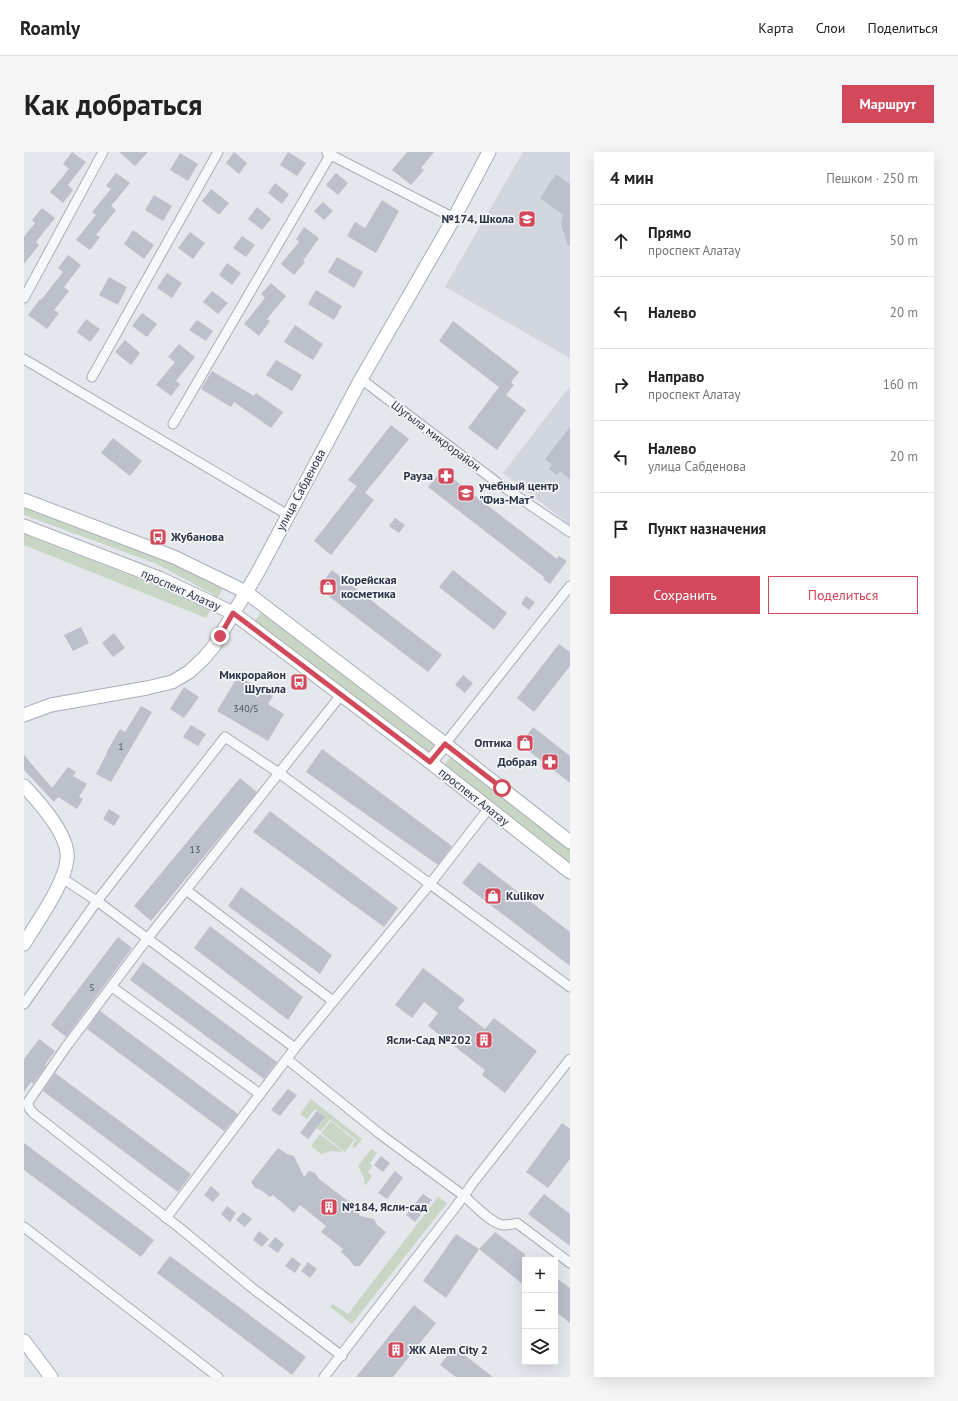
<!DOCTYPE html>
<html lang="ru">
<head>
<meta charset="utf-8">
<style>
  :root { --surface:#fff; --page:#f6f6f6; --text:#222; --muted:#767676; --line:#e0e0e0; --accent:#d1495b }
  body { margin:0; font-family:"PT Sans",sans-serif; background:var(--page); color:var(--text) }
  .controls { position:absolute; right:12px; bottom:12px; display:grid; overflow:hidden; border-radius:0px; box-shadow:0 4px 16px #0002 }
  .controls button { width:36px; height:36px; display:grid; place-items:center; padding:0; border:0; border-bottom:1px solid var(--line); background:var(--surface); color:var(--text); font:20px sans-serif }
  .stop { position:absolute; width:12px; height:12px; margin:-9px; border:3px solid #d1495b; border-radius:50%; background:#fff }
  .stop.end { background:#d1495b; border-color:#fff; box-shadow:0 1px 4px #0008 }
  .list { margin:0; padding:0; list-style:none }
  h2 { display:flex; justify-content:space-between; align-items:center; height:52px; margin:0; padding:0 16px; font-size:17px }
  h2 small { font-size:13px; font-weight:400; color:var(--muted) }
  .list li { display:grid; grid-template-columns:26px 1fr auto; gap:12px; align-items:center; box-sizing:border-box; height:72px; padding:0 16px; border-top:1px solid var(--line) }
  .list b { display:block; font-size:15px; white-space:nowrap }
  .list p { margin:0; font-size:13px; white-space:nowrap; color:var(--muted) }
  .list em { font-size:13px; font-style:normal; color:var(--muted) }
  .actions { display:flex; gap:8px; padding:12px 16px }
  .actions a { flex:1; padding:9px 0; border:1px solid var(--accent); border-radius:0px; text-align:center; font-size:14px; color:var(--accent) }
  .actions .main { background:var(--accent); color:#fff }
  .icon { flex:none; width:22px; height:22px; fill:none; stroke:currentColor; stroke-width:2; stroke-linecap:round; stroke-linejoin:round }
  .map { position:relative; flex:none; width:546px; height:1225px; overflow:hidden; border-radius:0px }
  header { display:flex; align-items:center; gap:24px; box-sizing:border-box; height:56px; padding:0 20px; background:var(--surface); border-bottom:1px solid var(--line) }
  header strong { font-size:19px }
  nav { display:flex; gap:22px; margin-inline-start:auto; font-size:14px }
  .intro { display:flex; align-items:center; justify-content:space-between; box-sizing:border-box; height:96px; padding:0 24px }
  h1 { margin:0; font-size:28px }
  .button { padding:10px 18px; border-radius:0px; background:var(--accent); color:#fff; font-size:14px; font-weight:700 }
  main { display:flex; gap:24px; padding:0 24px }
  aside { flex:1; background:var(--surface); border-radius:0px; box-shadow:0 4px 16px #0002 }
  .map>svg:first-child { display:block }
</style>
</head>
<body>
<header>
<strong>Roamly</strong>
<nav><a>Карта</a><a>Слои</a><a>Поделиться</a></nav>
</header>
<div class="intro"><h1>Как добраться</h1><a class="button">Маршрут</a></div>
<main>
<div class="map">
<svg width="546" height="1225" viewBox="0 0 546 1225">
  <rect width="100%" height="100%" fill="#e4e7ec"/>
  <!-- built -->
  <g fill="#d2d6de">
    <path d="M499,0H546V206L421,135Z"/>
    <path d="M546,234V373L479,321Z"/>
  </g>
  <!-- green -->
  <g fill="#c9d6c5">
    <path d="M0,353L138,405L199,436L194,445L133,412L0,363Z"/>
    <path d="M0,382L141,437L186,458L182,466L0,393Z"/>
    <path d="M238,459L411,592L412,595L407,601L402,600L231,469Z"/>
    <path d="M427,604L546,697V712L420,613Z"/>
    <path d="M287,947L338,987L331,996L328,994L332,988L306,967L297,979L293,976L301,965L291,957L283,967L276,962Z"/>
    <path d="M307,969L330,988L321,1000L297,981Z"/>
    <path d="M296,982L319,1000L307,999L297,1002L287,994Z"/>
    <path d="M347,997L353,1001L346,1011L348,1014L344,1020L348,1024L341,1034L340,1026L334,1014Z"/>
    <path d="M414,1045L423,1051L328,1172L306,1155L309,1152L324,1162Z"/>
  </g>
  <!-- building -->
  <g fill="#bbc0ca">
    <path d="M48,0L62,10L44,33L49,38L39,51L26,40L45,17L39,12Z"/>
    <path d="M95,0H124L111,14Z"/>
    <path d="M210,0L223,11L215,22L202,11Z"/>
    <path d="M264,0L282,11L273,24L256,13Z"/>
    <path d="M383,0H410L397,16L400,18L387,33L368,18Z"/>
    <path d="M156,1L174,12L164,29L146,18Z"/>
    <path d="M92,21L106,31L87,54L92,58L72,83L76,85L66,98L52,88L72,63L68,60L87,37L82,34Z"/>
    <path d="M312,21L324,31L314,43L302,33Z"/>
    <path d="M532,22L546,32V93L544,94L537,72L539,63L516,46Z"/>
    <path d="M251,31L265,42L258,52L244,41Z"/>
    <path d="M187,37L205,51L195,63L178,49Z"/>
    <path d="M130,43L148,54L139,69L121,58Z"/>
    <path d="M358,48L375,59L352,101L323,84L331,70L341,76Z"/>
    <path d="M299,50L309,59L300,68L290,59Z"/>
    <path d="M233,55L247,67L238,78L224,67Z"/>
    <path d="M18,56L31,66L12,90L15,93L0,112V85L11,71L8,68Z"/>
    <path d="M280,75L295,86L279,109L281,110L270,123L257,112L275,90L272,87Z"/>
    <path d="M109,78L130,93L120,107L100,92Z"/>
    <path d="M166,80L181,91L169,107L154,96Z"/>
    <path d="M218,84L231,93L222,105L209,96Z"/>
    <path d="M44,103L57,113L40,135L45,139L30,158L35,161L23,177L4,163L16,147L17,148L39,120L34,116Z"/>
    <path d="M313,105L339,120L330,136L304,120Z"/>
    <path d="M203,111L217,121L208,133L195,123Z"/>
    <path d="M143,121L158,131L148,146L133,136Z"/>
    <path d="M85,125L103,135L94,153L75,143Z"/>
    <path d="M247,131L262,144L243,167L246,169L235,184L220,172L241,146L237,142Z"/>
    <path d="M292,138L318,154L310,168L284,152Z"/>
    <path d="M188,139L204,151L194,162L179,150Z"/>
    <path d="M118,161L133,172L123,185L108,174Z"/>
    <path d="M62,167L76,177L66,190L53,180Z"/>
    <path d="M173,168L189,179L182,189L165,178Z"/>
    <path d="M429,169L495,220L487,230L490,233L482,243L502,258L473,298L444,276L475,235L415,189Z"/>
    <path d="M271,173L299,192L289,208L260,190Z"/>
    <path d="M101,188L116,201L107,213L91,200Z"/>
    <path d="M155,192L171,205L152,229L156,232L147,244L132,233L151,210L144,205Z"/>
    <path d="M252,208L278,223L268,239L242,223Z"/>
    <path d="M188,219L230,244L232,241L259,260L247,276L210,250L207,255L177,237Z"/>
    <path d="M367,273L385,287L341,341L350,348L307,403L290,389L333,334L324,328Z"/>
    <path d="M546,275V327L536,319L533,323L525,317L528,313L521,307Z"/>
    <path d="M89,286L118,309L106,324L77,301Z"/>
    <path d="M418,318L533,407L535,404L543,409L526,432L519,427L520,425L404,335Z"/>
    <path d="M371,366L381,373L375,381L365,374Z"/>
    <path d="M308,418L418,503L404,520L294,436Z"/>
    <path d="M429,418L483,461L470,478L415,435Z"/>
    <path d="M502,444L511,450L505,458L497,452Z"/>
    <path d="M57,475L65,491L49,499L40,483Z"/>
    <path d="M90,481L101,496L89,505L78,491Z"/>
    <path d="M535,492L546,500V514L510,560L493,546Z"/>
    <path d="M439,523L449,531L441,541L431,533Z"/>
    <path d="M214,524L249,544L244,552L260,562L244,589L193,559Z"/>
    <path d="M160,535L175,545L160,566L146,557Z"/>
    <path d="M117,554L128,560L87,630L72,622L83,601H82L96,577L101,580Z"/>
    <path d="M167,573L182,582L174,594L159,585Z"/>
    <path d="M509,575L546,604V631L496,592Z"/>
    <path d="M298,597L428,694L414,713L282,620Z"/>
    <path d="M0,603L28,636L44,615L52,620L49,624L63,632L55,645L59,647L53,657L34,645L30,650L0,618Z"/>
    <path d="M216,626L233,640L127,769L110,754Z"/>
    <path d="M85,657L96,664L90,674L79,667Z"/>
    <path d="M246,659L374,756L360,775L229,680Z"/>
    <path d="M455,710L546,780V814L438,731Z"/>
    <path d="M217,735L308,803L296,822L204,754Z"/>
    <path d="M186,774L279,845L264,868L170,796Z"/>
    <path d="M94,785L108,796L42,885L27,873Z"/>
    <path d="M119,810L253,910L240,927L106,828Z"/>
    <path d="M399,816L441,848L434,856L461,877L470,866L513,899L481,941L458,923L461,918L404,874L414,861L400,850L388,866L371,853Z"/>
    <path d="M76,859L214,962L200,979L63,877Z"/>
    <path d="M15,887L31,899L21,913L22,914L9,932L7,930L0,940V907Z"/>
    <path d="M31,921L167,1022L154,1040L19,939Z"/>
    <path d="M264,937L273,943L256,964L247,958Z"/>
    <path d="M293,959L301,965L284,987L276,981Z"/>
    <path d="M538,971L546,977V1007L524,1036L502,1020Z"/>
    <path d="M0,991L130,1088L117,1105L0,1018Z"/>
    <path d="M254,996L263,1002L270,1004L280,1025L285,1019L291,1021L295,1027L324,1049L330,1051L336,1064L350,1067L353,1073L362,1080L336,1114H330L325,1107L317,1100L319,1097L297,1080L302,1074L276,1053L270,1061L249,1043L246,1045L237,1038L231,1036L227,1030Z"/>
    <path d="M357,1004L366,1011L359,1020L350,1013Z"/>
    <path d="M371,1019L379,1026L363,1047L354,1041Z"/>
    <path d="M187,1034L196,1042L189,1050L180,1043Z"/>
    <path d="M399,1042L408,1048L391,1070L382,1063Z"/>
    <path d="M520,1042L546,1062V1094L504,1062Z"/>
    <path d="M203,1054L212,1061L206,1070L197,1062Z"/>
    <path d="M219,1060L228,1067L221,1075L212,1068Z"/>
    <path d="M235,1079L245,1087L238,1095L229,1088Z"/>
    <path d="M471,1080L501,1102V1134L455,1097Z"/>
    <path d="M432,1082L455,1097L422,1146L399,1129Z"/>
    <path d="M251,1085L260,1092L254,1101L244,1094Z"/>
    <path d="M146,1104L282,1205L268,1223L133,1121Z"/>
    <path d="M268,1105L277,1112L271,1121L261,1114Z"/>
    <path d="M284,1110L293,1117L286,1126L277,1119Z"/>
    <path d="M531,1125L546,1136V1171L531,1159Z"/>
    <path d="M390,1153L412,1171L369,1225H332Z"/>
    <path d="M430,1195L469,1225H432L416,1213Z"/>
  </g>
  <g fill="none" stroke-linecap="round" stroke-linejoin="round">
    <!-- street casing -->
    <g stroke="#a9aeb7" stroke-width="11">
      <g id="street">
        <path d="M303,1L430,66"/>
        <path d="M0,146L79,0"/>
        <path d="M0,207L264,363"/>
        <path d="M68,225L194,0"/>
        <path d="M337,227L475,332L546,380"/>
        <path d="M149,272L308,0"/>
        <path d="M317,543L123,787L42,895L4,950L5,956L9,961L157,1077L227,1135L318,1204"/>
        <path d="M421,592L546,434"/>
        <path d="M465,656L406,732L546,835"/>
        <path d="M38,726L73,749L271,896"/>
        <path d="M162,738L309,849"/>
        <path d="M88,835L236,942"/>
        <path d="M0,852L73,749L201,585L255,621L406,732L271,896L142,1066"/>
        <path d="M263,907L356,982L440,1044L448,1032L546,907"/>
        <path d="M0,1075L194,1225"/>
        <path d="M300,1225L440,1044C450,1052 466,1071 479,1073C483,1073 489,1072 493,1071L546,1111"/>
      </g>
    </g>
    <!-- secondary casing -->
    <g stroke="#a9aeb7" stroke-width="15">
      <g id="secondary">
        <path d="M0,348L150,405L222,440L421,592L546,690"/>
        <path d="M0,374L135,426L209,461L406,610L546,720"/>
        <path d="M0,563L27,553L123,536L148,530L165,520L180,506L190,494L234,420L337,227L430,66L465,0"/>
        <path d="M406,610L421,592"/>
        <path d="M0,634C15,650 46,684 43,707C41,732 13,770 0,792"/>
        <path d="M0,1189L27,1225"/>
      </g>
    </g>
    <!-- street -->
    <use href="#street" stroke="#f7f8fa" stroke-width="9"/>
    <!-- secondary -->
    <use href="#secondary" stroke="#fff" stroke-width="13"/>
  </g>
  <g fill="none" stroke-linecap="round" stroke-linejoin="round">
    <!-- route -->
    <path stroke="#d1495b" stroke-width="5" d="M196,484L209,461L406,610L421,592L478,636"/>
  </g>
  <!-- icons -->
  <defs>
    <g id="school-square" transform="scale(0.9)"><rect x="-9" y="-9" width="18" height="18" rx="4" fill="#d1495b" stroke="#f4f6f9"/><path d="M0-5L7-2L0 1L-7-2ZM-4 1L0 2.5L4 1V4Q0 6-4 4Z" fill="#fff"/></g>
    <g id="pharmacy-square" transform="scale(0.9)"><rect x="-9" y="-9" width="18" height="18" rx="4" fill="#d1495b" stroke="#f4f6f9"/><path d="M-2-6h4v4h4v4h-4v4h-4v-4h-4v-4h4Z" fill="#fff"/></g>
    <g id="bus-square" transform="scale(0.9)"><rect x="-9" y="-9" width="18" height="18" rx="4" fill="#d1495b" stroke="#f4f6f9"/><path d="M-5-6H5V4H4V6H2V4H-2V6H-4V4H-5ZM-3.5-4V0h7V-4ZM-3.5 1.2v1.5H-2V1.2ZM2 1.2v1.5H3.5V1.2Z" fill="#fff"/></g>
    <g id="shop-square" transform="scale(0.9)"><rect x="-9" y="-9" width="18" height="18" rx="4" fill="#d1495b" stroke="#f4f6f9"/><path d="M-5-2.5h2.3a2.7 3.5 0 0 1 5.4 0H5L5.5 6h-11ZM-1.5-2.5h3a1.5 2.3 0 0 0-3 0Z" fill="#fff"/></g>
    <g id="building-square" transform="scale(0.9)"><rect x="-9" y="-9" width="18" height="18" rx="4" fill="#d1495b" stroke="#f4f6f9"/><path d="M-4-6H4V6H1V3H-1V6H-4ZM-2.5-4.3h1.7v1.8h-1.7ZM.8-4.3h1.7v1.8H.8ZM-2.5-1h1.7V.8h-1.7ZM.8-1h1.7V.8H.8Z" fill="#fff"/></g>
  </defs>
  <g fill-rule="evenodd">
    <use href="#school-square" x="503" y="67"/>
    <use href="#pharmacy-square" x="422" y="324"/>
    <use href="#school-square" x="442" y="341"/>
    <use href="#bus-square" x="134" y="385"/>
    <use href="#shop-square" x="304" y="435"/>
    <use href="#bus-square" x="275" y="530"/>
    <use href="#shop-square" x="501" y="591"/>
    <use href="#pharmacy-square" x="526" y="610"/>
    <use href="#shop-square" x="469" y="744"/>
    <use href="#building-square" x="460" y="888"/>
    <use href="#building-square" x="305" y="1055"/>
    <use href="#building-square" x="372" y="1198"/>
  </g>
  <g text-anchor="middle" stroke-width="3.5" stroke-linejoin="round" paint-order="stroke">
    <!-- number labels -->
    <g font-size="10" fill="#4f5766">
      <text x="222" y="560">340/5</text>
      <text x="97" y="598">1</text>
      <text x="171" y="701">13</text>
      <text x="68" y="839">5</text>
    </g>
    <!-- poi labels -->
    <g font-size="12" font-weight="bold" fill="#2b3445" stroke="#f4f6f9" text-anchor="end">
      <text x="490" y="71">№174, Школа</text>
      <text x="409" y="328">Рауза</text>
      <text x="455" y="338" text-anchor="start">учебный центр<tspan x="455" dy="14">"Физ-Мат"</tspan></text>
      <text x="147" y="389" text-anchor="start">Жубанова</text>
      <text x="317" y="432" text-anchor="start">Корейская<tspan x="317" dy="14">косметика</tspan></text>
      <text x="262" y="527">Микрорайон<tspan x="262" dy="14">Шугыла</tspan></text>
      <text x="488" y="595">Оптика</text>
      <text x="513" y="614">Добрая</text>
      <text x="482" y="748" text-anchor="start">Kulikov</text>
      <text x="447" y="892">Ясли-Сад №202</text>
      <text x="318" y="1059" text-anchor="start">№184, Ясли-сад</text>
      <text x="385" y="1202" text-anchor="start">ЖК Alem City 2</text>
    </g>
    <!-- street labels -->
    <g font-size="12" fill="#2b3445" stroke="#f4f6f9">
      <text transform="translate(412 284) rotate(37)" y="4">Шугыла микрорайон</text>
      <text transform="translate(277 338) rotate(-62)" y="4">улица Сабденова</text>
      <text transform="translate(157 438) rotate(24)" y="4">проспект Алатау</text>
      <text transform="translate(450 645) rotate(38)" y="4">проспект Алатау</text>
    </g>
  </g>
</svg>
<div class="controls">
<button>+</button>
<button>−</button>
<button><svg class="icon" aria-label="layers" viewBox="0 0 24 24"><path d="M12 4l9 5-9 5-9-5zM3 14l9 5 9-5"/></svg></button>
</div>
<div class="stop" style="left:478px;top:636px"></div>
<div class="stop end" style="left:196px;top:484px"></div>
</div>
<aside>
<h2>4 мин<small>Пешком · 250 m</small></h2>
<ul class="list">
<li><svg class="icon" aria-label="ahead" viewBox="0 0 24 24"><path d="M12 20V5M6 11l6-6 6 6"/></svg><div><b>Прямо</b><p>проспект Алатау</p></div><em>50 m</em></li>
<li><svg class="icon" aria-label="left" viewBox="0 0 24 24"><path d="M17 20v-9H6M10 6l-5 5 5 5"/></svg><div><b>Налево</b></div><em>20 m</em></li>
<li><svg class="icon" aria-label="right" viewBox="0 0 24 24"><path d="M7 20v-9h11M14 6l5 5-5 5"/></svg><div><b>Направо</b><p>проспект Алатау</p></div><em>160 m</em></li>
<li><svg class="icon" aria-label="left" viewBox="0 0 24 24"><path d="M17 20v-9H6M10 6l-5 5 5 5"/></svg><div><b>Налево</b><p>улица Сабденова</p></div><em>20 m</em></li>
<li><svg class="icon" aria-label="arrive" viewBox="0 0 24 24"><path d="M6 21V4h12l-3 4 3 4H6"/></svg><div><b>Пункт назначения</b></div></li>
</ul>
<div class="actions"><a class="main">Сохранить</a><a>Поделиться</a></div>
</aside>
</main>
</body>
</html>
